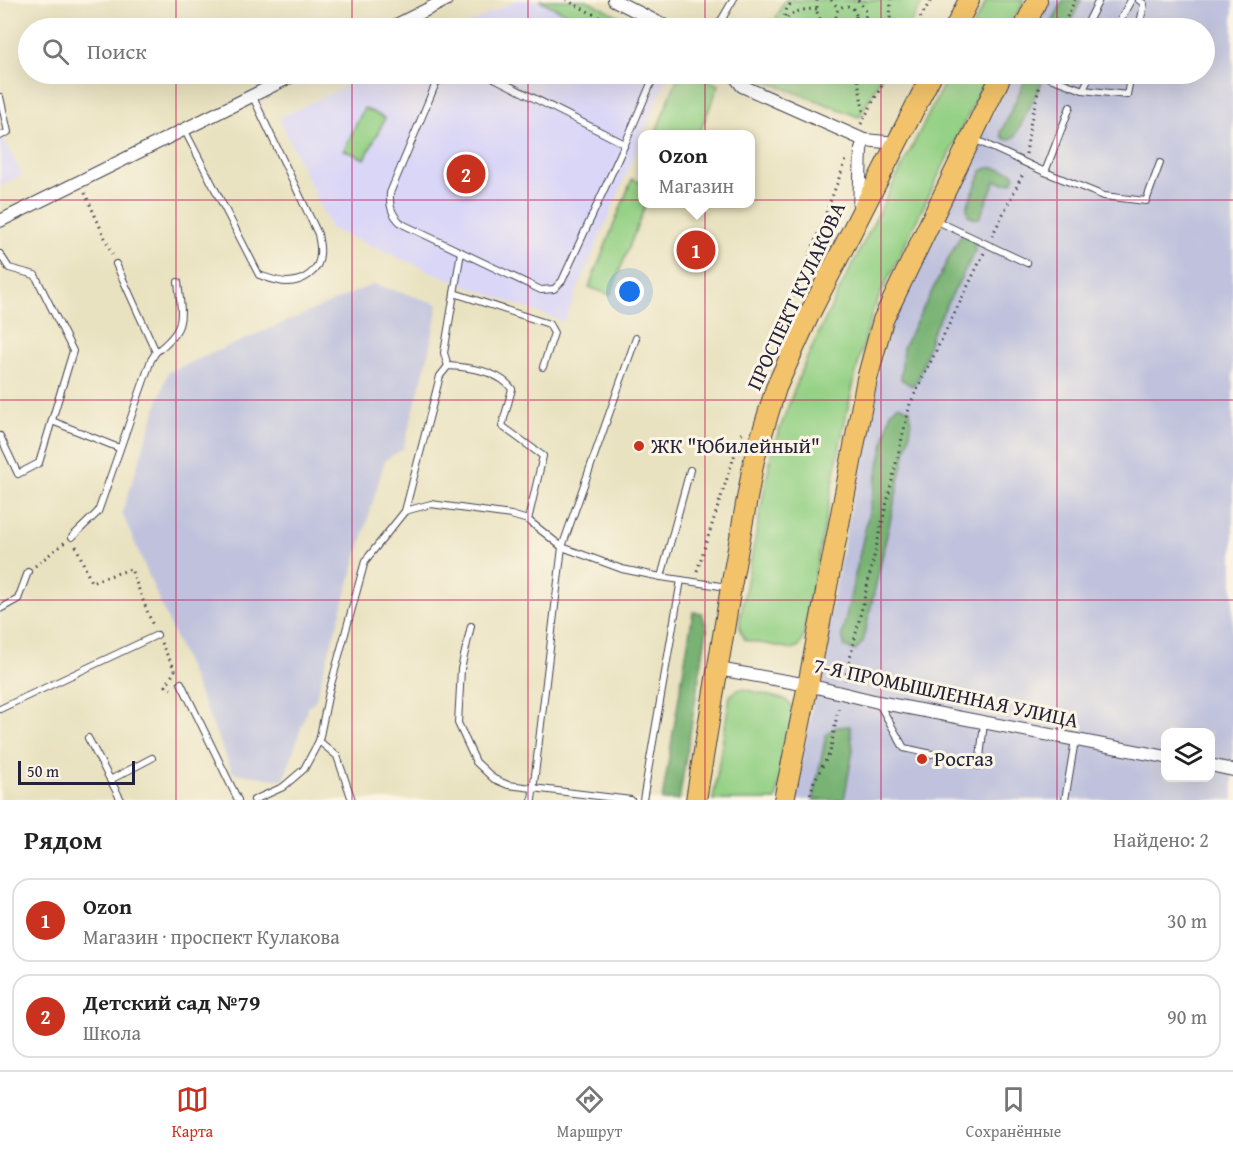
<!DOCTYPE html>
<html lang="ru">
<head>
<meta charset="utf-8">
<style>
  :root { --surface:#fff; --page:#f2f2f2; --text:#222; --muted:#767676; --line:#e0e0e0; --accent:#c8321e }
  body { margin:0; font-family:"Gentium Book Plus",serif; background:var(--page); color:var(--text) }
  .controls { position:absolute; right:18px; bottom:18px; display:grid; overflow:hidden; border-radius:12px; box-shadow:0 6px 24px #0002 }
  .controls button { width:54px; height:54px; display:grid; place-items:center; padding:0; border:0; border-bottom:2px solid var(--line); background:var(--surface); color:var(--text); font:30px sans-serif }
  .scale { position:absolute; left:18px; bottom:15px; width:117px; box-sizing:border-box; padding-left:6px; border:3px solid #22223b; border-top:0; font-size:16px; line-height:21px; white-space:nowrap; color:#22223b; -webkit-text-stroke:4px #fcf5e5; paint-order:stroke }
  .you { position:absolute; left:630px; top:292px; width:21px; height:21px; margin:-15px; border:4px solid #fff; border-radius:50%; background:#1a73e8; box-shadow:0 0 0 9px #1a73e833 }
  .badge { display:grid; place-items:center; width:39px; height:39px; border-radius:50%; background:var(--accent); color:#fff; font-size:20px; font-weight:700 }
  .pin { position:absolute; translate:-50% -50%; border:3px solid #fff; box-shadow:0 2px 6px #0006 }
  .popup { position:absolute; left:638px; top:130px; width:117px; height:78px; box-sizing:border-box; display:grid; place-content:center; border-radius:12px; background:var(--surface); filter:drop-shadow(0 2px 4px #0005); font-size:20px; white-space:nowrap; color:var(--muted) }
  .popup b { font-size:22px; color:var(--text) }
  .popup::after { content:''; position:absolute; left:50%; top:100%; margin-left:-12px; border:12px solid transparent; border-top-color:var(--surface) }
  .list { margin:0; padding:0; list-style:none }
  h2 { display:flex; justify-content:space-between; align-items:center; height:78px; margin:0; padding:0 24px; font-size:26px }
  h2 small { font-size:20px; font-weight:400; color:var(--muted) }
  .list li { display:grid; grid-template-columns:39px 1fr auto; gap:18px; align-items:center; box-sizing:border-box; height:84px; margin:0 12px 12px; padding:0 12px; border:2px solid var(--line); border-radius:18px }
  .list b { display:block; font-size:22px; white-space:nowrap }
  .list p { margin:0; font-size:20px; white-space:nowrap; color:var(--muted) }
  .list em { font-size:20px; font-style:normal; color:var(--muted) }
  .icon { flex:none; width:33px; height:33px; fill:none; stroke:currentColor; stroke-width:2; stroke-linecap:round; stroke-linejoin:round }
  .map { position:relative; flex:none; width:1233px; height:800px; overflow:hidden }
  .search { position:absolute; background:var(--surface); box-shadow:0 6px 24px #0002; left:18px; right:18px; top:18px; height:66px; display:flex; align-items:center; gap:15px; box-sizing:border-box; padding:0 21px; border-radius:33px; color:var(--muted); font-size:22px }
  .sheet { height:270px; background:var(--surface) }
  nav { display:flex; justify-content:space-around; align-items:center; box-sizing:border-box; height:84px; border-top:2px solid var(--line); background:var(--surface); font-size:16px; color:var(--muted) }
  nav a { display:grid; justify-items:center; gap:3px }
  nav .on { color:var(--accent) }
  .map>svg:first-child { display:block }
</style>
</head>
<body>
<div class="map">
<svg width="1233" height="800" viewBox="0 0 1233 800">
  <rect width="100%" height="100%" fill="#fcf5e5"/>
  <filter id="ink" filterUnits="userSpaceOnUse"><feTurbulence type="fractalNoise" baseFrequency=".0167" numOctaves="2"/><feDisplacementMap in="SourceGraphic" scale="12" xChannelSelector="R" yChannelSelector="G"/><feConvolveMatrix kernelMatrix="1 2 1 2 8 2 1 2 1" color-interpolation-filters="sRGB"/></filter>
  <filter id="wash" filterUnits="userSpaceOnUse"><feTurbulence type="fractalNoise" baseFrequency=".008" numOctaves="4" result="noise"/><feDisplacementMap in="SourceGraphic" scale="24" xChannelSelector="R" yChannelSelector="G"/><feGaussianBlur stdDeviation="1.35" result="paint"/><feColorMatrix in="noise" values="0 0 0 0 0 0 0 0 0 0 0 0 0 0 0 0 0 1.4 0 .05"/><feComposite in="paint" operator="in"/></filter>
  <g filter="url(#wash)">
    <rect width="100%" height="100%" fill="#e9e2c0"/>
    <!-- built -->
    <g fill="#dad6f7">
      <path d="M517,0H539L595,28H460Z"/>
      <path d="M370,74H669L564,322L456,282L331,229L279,118Z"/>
      <path d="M0,131L22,175L0,186Z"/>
    </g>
    <!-- industrial -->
    <g fill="#c0c2dd" fill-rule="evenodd">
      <path d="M1047,0H1233V800H794L874,389L889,323L1012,74H1204V28H1033ZM1166,732H1210V778H1166Z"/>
      <path d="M374,284L438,304L430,349L403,449L385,460L315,701L308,707L284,780L233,773L122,513L168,372Z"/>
    </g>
    <!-- green -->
    <g fill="#95d186" stroke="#5c7a60" stroke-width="1.5">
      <path d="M539,0H587L642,28H595Z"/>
      <path d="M785,0H924L908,28H771Z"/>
      <path d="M987,0H1024L1010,28H972Z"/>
      <path d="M679,74H692L719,85L699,134H655Z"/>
      <path d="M748,74H883L859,117Z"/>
      <path d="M949,74H988L873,310L856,372L843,430L803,638L799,646L792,649L745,640L740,630V618L772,450L802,369L832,305Z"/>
      <path d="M364,108L385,118L365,159L344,150Z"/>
      <path d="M632,179L642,183V204H646L610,295L589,287Z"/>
      <path d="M743,689L786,700L792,707L793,714L776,800H713L730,696L737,690Z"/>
    </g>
    <!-- forest -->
    <g fill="#78b373" stroke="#4d6a57" stroke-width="1.5">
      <path d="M1063,0H1081L1068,28H1050Z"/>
      <path d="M1028,74H1046L1015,137L1007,140L1002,137L1001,132Z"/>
      <path d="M990,167L1012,172L1015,176L1012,182L1004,183L995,181L980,217L976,219L968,215L967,206L982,171Z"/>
      <path d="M960,236L970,237L974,241L975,251L932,333L919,378L912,386L901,379L903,348Z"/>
      <path d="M899,405L910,410L911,428L863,642L855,651L845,647L842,635L891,411Z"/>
      <path d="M693,612L702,613L707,629L679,800H662Z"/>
      <path d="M850,726L853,750L844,800H813L826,735L836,727Z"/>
    </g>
  </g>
  <g filter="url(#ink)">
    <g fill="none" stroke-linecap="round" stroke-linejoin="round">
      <!-- service casing -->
      <g stroke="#403f4f" stroke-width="8">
        <g id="service">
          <path d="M1139,0L1144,4L1139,28"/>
          <path d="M714,28L722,19L733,0"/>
          <path d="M1085,28L1099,0"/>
          <path d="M1116,28L1131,0"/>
          <path d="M427,74L436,83"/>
          <path d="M450,74L436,83L390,193C389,207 392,215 402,224L541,290L554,289L562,281L625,144L655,74"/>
          <path d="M480,74L492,77L625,144"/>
          <path d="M1039,74L1083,90L1091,74"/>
          <path d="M1083,90L1127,95L1131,74"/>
          <path d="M0,97L8,132L0,136"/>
          <path d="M184,129L259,275C268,278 278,282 287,282C303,282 320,271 320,254C321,247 319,241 318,234L252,95"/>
          <path d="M974,139L1045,172L1104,196L1146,201L1160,163"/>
          <path d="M1045,172L1070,107"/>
          <path d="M935,220L1027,263"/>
          <path d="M0,254L9,268L35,275L73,351L39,463L18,474L0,436"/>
          <path d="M454,293L549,324L554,333L543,367"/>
          <path d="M156,352C187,328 182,319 178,282"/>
          <path d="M448,366L444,353L461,252"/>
          <path d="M52,421L119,448"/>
          <path d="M405,511L440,376L448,366C469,367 499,371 512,389L502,426L543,456L528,520"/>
          <path d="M72,537L98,512L151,360L156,352L116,264"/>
          <path d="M661,577L690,470"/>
          <path d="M0,609L18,599L28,572"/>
          <path d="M471,626L461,669L458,723L476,762L494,779L508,785L631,800"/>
          <path d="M181,683L238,800"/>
          <path d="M878,702L904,748L932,754"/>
          <path d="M0,709L157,635"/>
          <path d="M88,738L121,800"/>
          <path d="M319,741L337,756L352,800"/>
          <path d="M949,758L979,766L984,723"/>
          <path d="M110,780L152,758"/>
          <path d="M254,800L283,787L304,769L319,741L329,692L365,561L405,511L431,504L511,515L528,520L562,547L622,569L661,577L727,587"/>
          <path d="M532,800L562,547L636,338"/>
          <path d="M643,800L681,580"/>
          <path d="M1065,800L1075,740"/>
        </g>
      </g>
      <!-- minor casing -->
      <g stroke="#403f4f" stroke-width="14">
        <g id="minor">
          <path d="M614,0L669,28"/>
          <path d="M390,28L446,0"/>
          <path d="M733,74L742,86L864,140L897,143"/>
          <path d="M859,211L861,149L864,140"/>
          <path d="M0,221L296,74"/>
          <path d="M718,669L808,685L878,702L1166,757"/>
          <path d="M1210,765L1233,770"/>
        </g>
      </g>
      <!-- primary casing -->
      <g stroke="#403f4f" stroke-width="22">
        <g id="primary">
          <path d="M955,28L969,0"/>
          <path d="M1024,28L1037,0"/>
          <path d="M696,800L731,587L754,460L776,388L809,315L932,74"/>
          <path d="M784,800L808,685L867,379L883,320L1002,74"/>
        </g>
      </g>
      <!-- path -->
      <g stroke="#403f4f" stroke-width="3" stroke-dasharray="1.5 4.5" stroke-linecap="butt">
        <path d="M566,0L620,28"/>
        <path d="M817,0V12L824,28"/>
        <path d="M831,0L839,9"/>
        <path d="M858,0L866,11L864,28"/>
        <circle cx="846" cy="16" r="10"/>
        <path d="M783,22L787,8L794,0"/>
        <path d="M781,28C788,12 800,9 817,9"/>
        <path d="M815,28L822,25"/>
        <path d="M883,28L890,18L891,0"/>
        <path d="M914,28L931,0"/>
        <path d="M1062,28L1075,0"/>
        <path d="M708,74L720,79"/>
        <path d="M857,74L864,116"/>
        <path d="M858,80L863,74"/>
        <path d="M861,124L888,74"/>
        <path d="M1026,154L1030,125L1040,84"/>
        <path d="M85,193L113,256"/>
        <path d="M992,236L1024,172"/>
        <path d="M779,336L846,160"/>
        <path d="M76,546L91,582L131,569L153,626"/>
        <path d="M35,566L65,542"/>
        <path d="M697,571L743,429"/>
        <path d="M161,643L175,670L166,686L171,689"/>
        <path d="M845,680L910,404L984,253"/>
        <path d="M809,800L814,781L830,753L839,704"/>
      </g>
      <!-- service -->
      <use href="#service" stroke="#fff" stroke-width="6"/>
      <!-- minor -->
      <use href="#minor" stroke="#fff" stroke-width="12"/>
      <!-- primary -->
      <use href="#primary" stroke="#f2c36a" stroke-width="20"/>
    </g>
  </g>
  <!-- grid -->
  <path fill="none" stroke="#c2185b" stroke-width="1.5" stroke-opacity="0.55" d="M176,0V28M352,0V28M528,0V28M705,0V28M881,0V28M1057,0V28M176,74V800M352,74V800M528,74V800M705,74V800M881,74V800M1057,74V800M0,200H1233M0,400H1233M0,600H1233"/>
  <!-- markers -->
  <g fill="#c8321e" stroke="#fcf5e5" stroke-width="2">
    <circle cx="639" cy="446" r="6"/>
    <circle cx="922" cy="759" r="6"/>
  </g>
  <g text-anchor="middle" stroke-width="6" stroke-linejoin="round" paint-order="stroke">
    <!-- street labels -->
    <g font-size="21" fill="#22223b" stroke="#fcf5e5">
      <text transform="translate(796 296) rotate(-65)" y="7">ПРОСПЕКТ КУЛАКОВА</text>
      <text transform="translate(946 693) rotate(12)" y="7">7-Я ПРОМЫШЛЕННАЯ УЛИЦА</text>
    </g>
    <!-- poi labels -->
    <g font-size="21" fill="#22223b" stroke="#fcf5e5" text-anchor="start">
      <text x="651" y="453">ЖК "Юбилейный"</text>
      <text x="934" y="766">Росгаз</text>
    </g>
  </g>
</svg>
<div class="controls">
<button><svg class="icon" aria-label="layers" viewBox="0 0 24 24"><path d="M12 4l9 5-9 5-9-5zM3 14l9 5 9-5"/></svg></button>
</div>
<div class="scale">50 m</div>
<div class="you"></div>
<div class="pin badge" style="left:696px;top:250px">1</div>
<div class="popup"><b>Ozon</b>Магазин</div>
<div class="pin badge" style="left:466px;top:174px">2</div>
<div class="search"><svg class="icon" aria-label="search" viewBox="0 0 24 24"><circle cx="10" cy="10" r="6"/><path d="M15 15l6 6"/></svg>Поиск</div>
</div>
<section class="sheet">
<h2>Рядом<small>Найдено: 2</small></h2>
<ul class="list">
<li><span class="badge">1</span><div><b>Ozon</b><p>Магазин · проспект Кулакова</p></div><em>30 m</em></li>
<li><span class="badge">2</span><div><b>Детский сад №79</b><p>Школа</p></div><em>90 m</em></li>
</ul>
</section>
<nav>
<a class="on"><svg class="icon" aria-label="map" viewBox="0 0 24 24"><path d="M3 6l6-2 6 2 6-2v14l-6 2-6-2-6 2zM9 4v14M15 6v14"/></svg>Карта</a>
<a><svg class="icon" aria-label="directions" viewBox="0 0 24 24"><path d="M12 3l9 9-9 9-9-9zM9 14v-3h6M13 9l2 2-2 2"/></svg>Маршрут</a>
<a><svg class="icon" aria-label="saved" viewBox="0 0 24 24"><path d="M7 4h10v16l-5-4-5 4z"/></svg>Сохранённые</a>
</nav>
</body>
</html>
